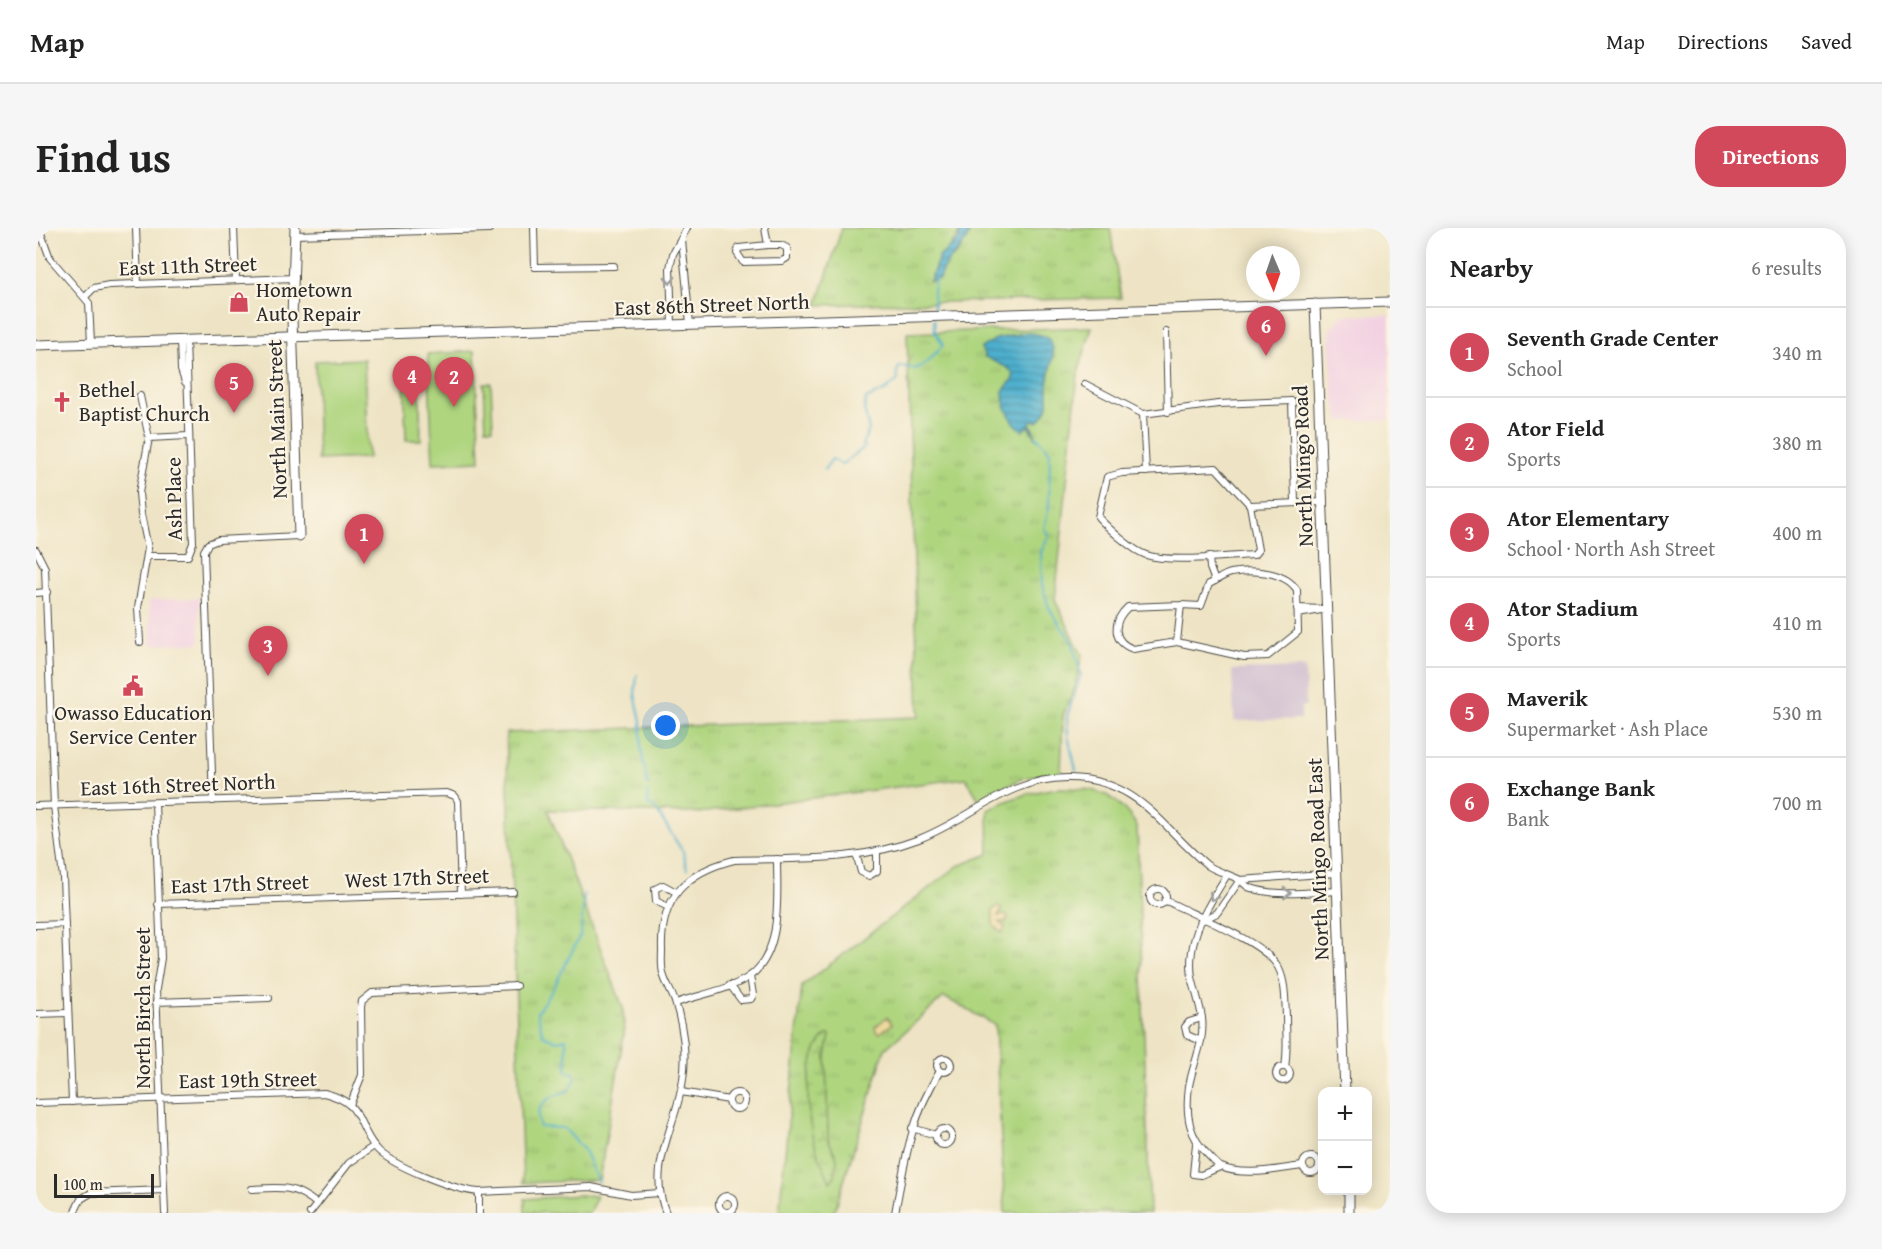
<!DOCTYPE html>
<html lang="en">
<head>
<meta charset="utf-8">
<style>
  :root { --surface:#fff; --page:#f6f6f6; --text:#222; --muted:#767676; --line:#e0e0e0; --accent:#d1495b }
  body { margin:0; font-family:"Gentium Book Plus",serif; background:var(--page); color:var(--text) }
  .controls { position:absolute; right:18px; bottom:18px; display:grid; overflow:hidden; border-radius:12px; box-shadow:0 3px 15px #0003 }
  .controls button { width:54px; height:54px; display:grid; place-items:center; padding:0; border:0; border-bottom:2px solid var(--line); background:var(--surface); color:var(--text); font:30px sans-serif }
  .compass { position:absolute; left:1210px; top:18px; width:54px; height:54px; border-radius:50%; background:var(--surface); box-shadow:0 3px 15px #0003; rotate:178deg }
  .scale { position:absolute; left:18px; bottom:15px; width:100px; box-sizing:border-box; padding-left:6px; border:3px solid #2b2b2b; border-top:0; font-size:16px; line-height:21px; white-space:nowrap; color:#2b2b2b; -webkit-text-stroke:4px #fcf5e5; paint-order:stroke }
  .you { position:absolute; left:630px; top:498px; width:21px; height:21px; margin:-15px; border:4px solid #fff; border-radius:50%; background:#1a73e8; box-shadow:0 0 0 9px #1a73e833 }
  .badge { display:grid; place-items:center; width:39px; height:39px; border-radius:50%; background:var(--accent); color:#fff; font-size:20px; font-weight:700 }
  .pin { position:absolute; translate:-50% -50px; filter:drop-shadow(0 2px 3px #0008) }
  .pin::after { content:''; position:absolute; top:32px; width:21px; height:18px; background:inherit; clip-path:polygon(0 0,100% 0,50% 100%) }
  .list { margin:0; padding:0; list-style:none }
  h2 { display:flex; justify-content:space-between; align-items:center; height:78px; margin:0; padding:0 24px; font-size:26px }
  h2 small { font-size:20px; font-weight:400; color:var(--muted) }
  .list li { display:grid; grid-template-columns:39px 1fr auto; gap:18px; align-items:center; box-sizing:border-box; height:90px; padding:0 24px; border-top:2px solid var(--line) }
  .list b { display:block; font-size:22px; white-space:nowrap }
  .list p { margin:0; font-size:20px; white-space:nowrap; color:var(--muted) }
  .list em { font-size:20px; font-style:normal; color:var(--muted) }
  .map { position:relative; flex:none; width:1354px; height:985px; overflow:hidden; border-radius:24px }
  header { display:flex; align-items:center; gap:36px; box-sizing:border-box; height:84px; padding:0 30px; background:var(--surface); border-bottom:2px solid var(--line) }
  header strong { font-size:28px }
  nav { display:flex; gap:33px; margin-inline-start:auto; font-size:21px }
  .intro { display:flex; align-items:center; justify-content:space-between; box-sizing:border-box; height:144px; padding:0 36px }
  h1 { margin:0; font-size:42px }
  .button { padding:15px 27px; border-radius:24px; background:var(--accent); color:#fff; font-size:21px; font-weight:700 }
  main { display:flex; gap:36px; padding:0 36px }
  aside { flex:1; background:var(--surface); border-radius:24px; box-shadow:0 3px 15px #0003 }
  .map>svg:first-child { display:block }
</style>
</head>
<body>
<header>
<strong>Map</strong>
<nav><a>Map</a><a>Directions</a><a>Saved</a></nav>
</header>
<div class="intro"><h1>Find us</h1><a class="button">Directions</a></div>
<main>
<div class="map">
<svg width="1354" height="985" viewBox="0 0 1354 985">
  <defs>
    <pattern id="grass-tufts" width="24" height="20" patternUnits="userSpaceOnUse" patternTransform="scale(1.5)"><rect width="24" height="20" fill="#afd57f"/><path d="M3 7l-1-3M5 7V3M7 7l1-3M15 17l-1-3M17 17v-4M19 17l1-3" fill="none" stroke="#97b76e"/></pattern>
    <pattern id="wetland-marsh" width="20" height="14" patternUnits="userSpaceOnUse" patternTransform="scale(1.5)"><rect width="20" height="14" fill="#afd57f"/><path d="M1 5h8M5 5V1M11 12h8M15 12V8" fill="none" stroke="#97b76e"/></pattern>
    <pattern id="sand-dots" width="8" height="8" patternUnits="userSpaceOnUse" patternTransform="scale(1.5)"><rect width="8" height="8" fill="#eeda9e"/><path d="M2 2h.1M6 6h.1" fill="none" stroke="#cb8" stroke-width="1.8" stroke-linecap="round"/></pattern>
    <pattern id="water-rules" width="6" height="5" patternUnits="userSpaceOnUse" patternTransform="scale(1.5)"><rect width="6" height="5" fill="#4eafcd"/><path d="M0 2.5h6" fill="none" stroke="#418fa7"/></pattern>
  </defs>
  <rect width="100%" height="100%" fill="#fcf5e5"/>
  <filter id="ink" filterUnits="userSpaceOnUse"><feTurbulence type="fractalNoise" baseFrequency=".0167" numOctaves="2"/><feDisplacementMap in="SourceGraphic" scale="12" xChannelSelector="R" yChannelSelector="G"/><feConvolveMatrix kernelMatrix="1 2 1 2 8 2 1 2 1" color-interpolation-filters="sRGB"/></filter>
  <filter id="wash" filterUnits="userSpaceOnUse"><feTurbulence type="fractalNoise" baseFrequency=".008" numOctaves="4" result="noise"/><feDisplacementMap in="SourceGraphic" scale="24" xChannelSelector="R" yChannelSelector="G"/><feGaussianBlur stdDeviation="1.35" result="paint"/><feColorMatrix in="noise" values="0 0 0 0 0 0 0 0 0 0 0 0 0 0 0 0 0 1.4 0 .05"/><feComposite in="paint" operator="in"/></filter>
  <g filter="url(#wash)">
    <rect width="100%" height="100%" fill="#eee4c5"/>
    <!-- built -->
    <g fill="#f2d0e2">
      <path d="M1307,87H1354V192L1304,193L1297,167L1294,101Z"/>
      <path d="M163,370L164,415L115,417L113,372Z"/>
    </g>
    <!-- industrial -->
    <path fill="#cfbed0" d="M1269,440L1270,477L1265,479V491L1198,493L1196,442Z"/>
    <!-- grass -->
    <g fill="url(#grass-tufts)" stroke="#6d8055" stroke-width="1.5">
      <path d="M806,0H925C916,25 900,25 895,53L903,51L906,38L922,25L935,0H1074L1085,70L781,77Z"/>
      <path d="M1056,99L1042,145L1019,372L1046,427L1039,460L1027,487L1025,544L987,550L943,572L930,550L662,585L512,582L587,780L588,806L563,952L487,955L470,505L883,489L871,105Z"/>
      <path d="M1025,560C1063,559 1080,566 1101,598L1114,985H969L959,797L908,769L849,821L798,985H743L766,758L922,638L953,626L952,582C975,570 999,562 1025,560Z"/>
      <path d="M545,967L561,968L553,985H489V971Z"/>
    </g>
    <!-- wetland -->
    <path fill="url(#wetland-marsh)" stroke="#6d8055" stroke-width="1.5" d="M791,807H794L790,828L792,911L801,930L799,948L794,954C787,937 778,920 775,901C770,876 770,823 791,807Z"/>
    <!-- sand -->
    <g fill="url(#sand-dots)" stroke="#8c8264" stroke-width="1.5">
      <path d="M962,678L966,682L962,688L969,687L972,690L970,694H963L969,699L966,705L957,697V682Z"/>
      <path d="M851,789L856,796L844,805L840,803L839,799Z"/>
    </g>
    <!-- garden -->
    <g fill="#afd57f" stroke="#6d8055" stroke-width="1.5">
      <path d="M439,123L444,233L397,235L392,126Z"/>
      <path d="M328,131L332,230L282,232L279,133Z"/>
      <path d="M383,144L385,212H370L368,145Z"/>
      <path d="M448,155H455L457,200H450Z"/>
    </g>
    <!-- water -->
    <g fill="url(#water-rules)" stroke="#3c6d7c" stroke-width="1.5">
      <path d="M925,0H935C928,26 910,26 903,51L894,53L903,29L922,12Z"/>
      <path d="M989,105C1025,105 1018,125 1013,150C1009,171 1019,175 1002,194L996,192L994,195L1001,211L992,197L987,203C975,195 967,177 967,163L977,151V146L972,140L949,129L945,120L960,111Z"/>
    </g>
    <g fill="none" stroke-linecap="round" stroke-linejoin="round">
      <!-- stream -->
      <g stroke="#4eafcd" stroke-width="2">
        <path d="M898,84L897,62L899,52"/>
        <path d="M1000,208L1014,224L1013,279L1008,301L1013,307L1005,324L1006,357L1013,380L1037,416L1045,447L1031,488L1032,508L1040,542"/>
        <path d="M788,242L796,231L805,237L829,219L826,216L833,202L828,181L830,171L850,162L862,152L861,143L864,138L879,141L891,135L907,117L899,103L898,90"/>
        <path d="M601,447L599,466L605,493V521L612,558"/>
        <path d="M611,564L612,577L619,580L647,624L651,642"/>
        <path d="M548,666L545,706L518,759L501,784L507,807L521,813L530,811L531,844L538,845L540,851L532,863C512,868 497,878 504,899L528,900L548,922L562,954"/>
      </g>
    </g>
  </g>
  <g filter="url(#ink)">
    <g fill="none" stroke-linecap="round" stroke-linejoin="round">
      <!-- street casing -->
      <g stroke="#484742" stroke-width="8">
        <g id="street">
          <path d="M3,0L14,30L53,75L55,115"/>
          <path d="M100,0L102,56"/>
          <path d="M198,0L200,52"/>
          <path d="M498,0L499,39L578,38"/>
          <path d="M729,0L732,17"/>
          <path d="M259,7L453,1"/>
          <path d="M646,12L654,96"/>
          <path d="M732,17H745L751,20V30L746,33L707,34L701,25L703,20Z"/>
          <path d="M50,68L58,60L73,57L259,50"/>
          <path d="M636,96L634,40L637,26L651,0"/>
          <path d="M1130,104L1132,184"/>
          <path d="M144,112L145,142L149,154"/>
          <path d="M1049,156L1107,186L1182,176L1256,173L1259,274"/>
          <path d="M1107,186L1110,244"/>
          <path d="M113,210L152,208"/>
          <path d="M1180,240L1214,277L1222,322L1218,327C1191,328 1134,335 1110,327C1096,322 1072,300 1062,289L1071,249L1086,245Z"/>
          <path d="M1214,277L1288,274"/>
          <path d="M0,322L9,340L18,578L27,649L36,874"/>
          <path d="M112,328H152L157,315L150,112"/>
          <path d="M1173,328L1174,340L1179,353"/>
          <path d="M0,365L11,364"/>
          <path d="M1261,380L1287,381"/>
          <path d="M1262,386L1291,381"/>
          <path d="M104,414L102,380L112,320L105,286L103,265L113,210L104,168"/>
          <path d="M1141,414L1145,377L1165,378L1173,356C1180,353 1187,347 1195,345C1215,341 1249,343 1261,362L1262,404L1232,428L1208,429L1141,414L1097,421C1075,413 1077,393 1092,379L1145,377"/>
          <path d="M177,573L168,323L172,316L182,312L263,308"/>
          <path d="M119,575L125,730L120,761L129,985"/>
          <path d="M0,578L411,565L419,568L422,573L425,666"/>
          <path d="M821,629L825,644L833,648L841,643V624"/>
          <path d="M1204,652L1300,645"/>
          <circle cx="1122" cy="669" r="8"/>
          <path d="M1129,672C1157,687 1229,714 1242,739C1250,754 1249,772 1250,788C1250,805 1252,822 1249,839"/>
          <path d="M122,676L477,664"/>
          <path d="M632,679L620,673L619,661L627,657L640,664"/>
          <path d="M1167,692L1181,685L1204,652"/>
          <path d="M0,697L29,696"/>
          <path d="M694,757L705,772L715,771L717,767L714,748"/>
          <path d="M120,774L233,770"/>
          <path d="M640,775C662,767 694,762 714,748C747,724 741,667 741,631"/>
          <path d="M0,786L32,785"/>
          <path d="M1166,790C1164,776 1159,763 1156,749C1150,711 1172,677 1191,647"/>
          <path d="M1165,813L1151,807L1149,799L1153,794L1166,790C1169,814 1157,835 1153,858C1149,888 1153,909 1174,929C1177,932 1181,937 1185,939C1209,949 1242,941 1267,938"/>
          <circle cx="908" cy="837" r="7"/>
          <circle cx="1247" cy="846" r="7"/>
          <path d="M645,864L693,872"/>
          <circle cx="701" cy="873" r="8"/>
          <path d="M0,875L288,865C329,875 319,896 340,920C355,938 419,962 443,964L555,959L595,967L624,965"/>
          <path d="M314,877L326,847L325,779L326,773L336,765L480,758"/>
          <path d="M876,900L900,907"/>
          <circle cx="908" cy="909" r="8"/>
          <path d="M1160,916L1157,946L1165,947L1184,939"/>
          <circle cx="1275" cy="937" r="8"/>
          <path d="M216,961C245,959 258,957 281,976"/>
          <path d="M443,964V985"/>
          <circle cx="691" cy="976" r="8"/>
          <path d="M38,985L45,971L55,965L128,962"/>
          <path d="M274,985L313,935L338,918"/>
          <path d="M630,985C610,937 641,898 647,851C651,827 647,798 639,774C636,764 629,755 627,745C625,738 626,729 626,722C624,670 650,644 698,632C762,630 822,634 883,611C935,591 973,549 1033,550C1103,551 1124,598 1171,637C1181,644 1194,646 1204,652C1208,655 1210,659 1215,660C1242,669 1273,664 1301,663"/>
          <path d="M859,985C869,932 875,889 904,843"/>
        </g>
      </g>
      <!-- secondary casing -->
      <g stroke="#484742" stroke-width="11">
        <g id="secondary">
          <path d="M259,0L256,90L263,308"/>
          <path d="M1279,76L1309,864"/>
          <path d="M0,117L1354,74"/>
          <path d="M1313,962V985"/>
        </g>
      </g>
      <!-- street -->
      <use href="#street" stroke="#fff" stroke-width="6"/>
      <!-- secondary -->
      <use href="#secondary" stroke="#fff" stroke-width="9"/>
    </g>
    <!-- one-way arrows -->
    <defs><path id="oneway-chevron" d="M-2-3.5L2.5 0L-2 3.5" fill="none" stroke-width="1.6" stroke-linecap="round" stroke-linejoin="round" transform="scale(1.5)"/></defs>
    <g stroke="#a0a0a0">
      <use href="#oneway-chevron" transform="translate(634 52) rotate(90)"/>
      <use href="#oneway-chevron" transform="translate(1251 665) rotate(-2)"/>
      <use href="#oneway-chevron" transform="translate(1177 669) rotate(122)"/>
    </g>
  </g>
  <!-- icons -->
  <defs>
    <g id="shop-bare" transform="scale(1.62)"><path d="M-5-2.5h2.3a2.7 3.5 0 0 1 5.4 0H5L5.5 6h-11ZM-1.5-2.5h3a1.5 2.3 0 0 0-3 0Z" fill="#d1495b" stroke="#fcf5e5" stroke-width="2.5" paint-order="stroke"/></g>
    <g id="church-bare" transform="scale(1.62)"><path d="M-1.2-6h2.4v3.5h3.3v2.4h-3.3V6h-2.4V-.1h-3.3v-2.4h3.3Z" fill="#d1495b" stroke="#fcf5e5" stroke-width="2.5" paint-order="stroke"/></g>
    <g id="civic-bare" transform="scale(1.62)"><path d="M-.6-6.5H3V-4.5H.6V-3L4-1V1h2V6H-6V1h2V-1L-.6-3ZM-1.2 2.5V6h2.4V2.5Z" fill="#d1495b" stroke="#fcf5e5" stroke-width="2.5" paint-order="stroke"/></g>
  </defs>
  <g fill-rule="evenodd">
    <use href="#shop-bare" x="203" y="74"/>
    <use href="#church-bare" x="26" y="174"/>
    <use href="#civic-bare" x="97" y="458"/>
  </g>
  <g text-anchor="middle" stroke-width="4.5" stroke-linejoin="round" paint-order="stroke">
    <!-- street labels -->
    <g font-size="21" fill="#2b2b2b" stroke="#fcf5e5">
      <text transform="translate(152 38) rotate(-2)" y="7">East 11th Street</text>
      <text transform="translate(676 77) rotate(-2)" y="7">East 86th Street North</text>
      <text transform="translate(241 191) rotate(-92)" y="7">North Main Street</text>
      <text transform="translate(1267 238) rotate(-92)" y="7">North Mingo Road</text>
      <text transform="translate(138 271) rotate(-91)" y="7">Ash Place</text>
      <text transform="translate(142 557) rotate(-2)" y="7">East 16th Street North</text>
      <text transform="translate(1282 631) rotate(-92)" y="7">North Mingo Road East</text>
      <text transform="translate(381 650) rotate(-2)" y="7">West 17th Street</text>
      <text transform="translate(204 656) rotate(-2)" y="7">East 17th Street</text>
      <text transform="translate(107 780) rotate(-90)" y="7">North Birch Street</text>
      <text transform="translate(212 852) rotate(-1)" y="7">East 19th Street</text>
    </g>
    <!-- poi labels -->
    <g font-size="21" fill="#2b2b2b" stroke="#fcf5e5" text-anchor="start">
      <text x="220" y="69">Hometown<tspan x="220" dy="24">Auto Repair</tspan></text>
      <text x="43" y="169">Bethel<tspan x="43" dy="24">Baptist Church</tspan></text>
      <text x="97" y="492" text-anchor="middle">Owasso Education<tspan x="97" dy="24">Service Center</tspan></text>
    </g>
  </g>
</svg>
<div class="controls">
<button>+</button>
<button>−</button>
</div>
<svg class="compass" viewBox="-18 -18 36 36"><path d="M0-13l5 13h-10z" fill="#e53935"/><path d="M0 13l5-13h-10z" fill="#767676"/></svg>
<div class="scale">100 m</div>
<div class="you"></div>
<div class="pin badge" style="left:328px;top:336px">1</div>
<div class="pin badge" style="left:418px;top:179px">2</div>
<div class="pin badge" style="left:232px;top:448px">3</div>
<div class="pin badge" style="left:376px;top:178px">4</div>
<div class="pin badge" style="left:198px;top:185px">5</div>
<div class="pin badge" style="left:1230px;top:128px">6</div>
</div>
<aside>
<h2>Nearby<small>6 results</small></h2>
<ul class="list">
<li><span class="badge">1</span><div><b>Seventh Grade Center</b><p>School</p></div><em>340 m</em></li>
<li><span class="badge">2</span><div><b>Ator Field</b><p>Sports</p></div><em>380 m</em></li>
<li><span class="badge">3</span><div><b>Ator Elementary</b><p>School · North Ash Street</p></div><em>400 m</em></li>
<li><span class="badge">4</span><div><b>Ator Stadium</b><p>Sports</p></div><em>410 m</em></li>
<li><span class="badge">5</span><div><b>Maverik</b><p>Supermarket · Ash Place</p></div><em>530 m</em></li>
<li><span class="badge">6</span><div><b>Exchange Bank</b><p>Bank</p></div><em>700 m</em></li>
</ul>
</aside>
</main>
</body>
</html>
